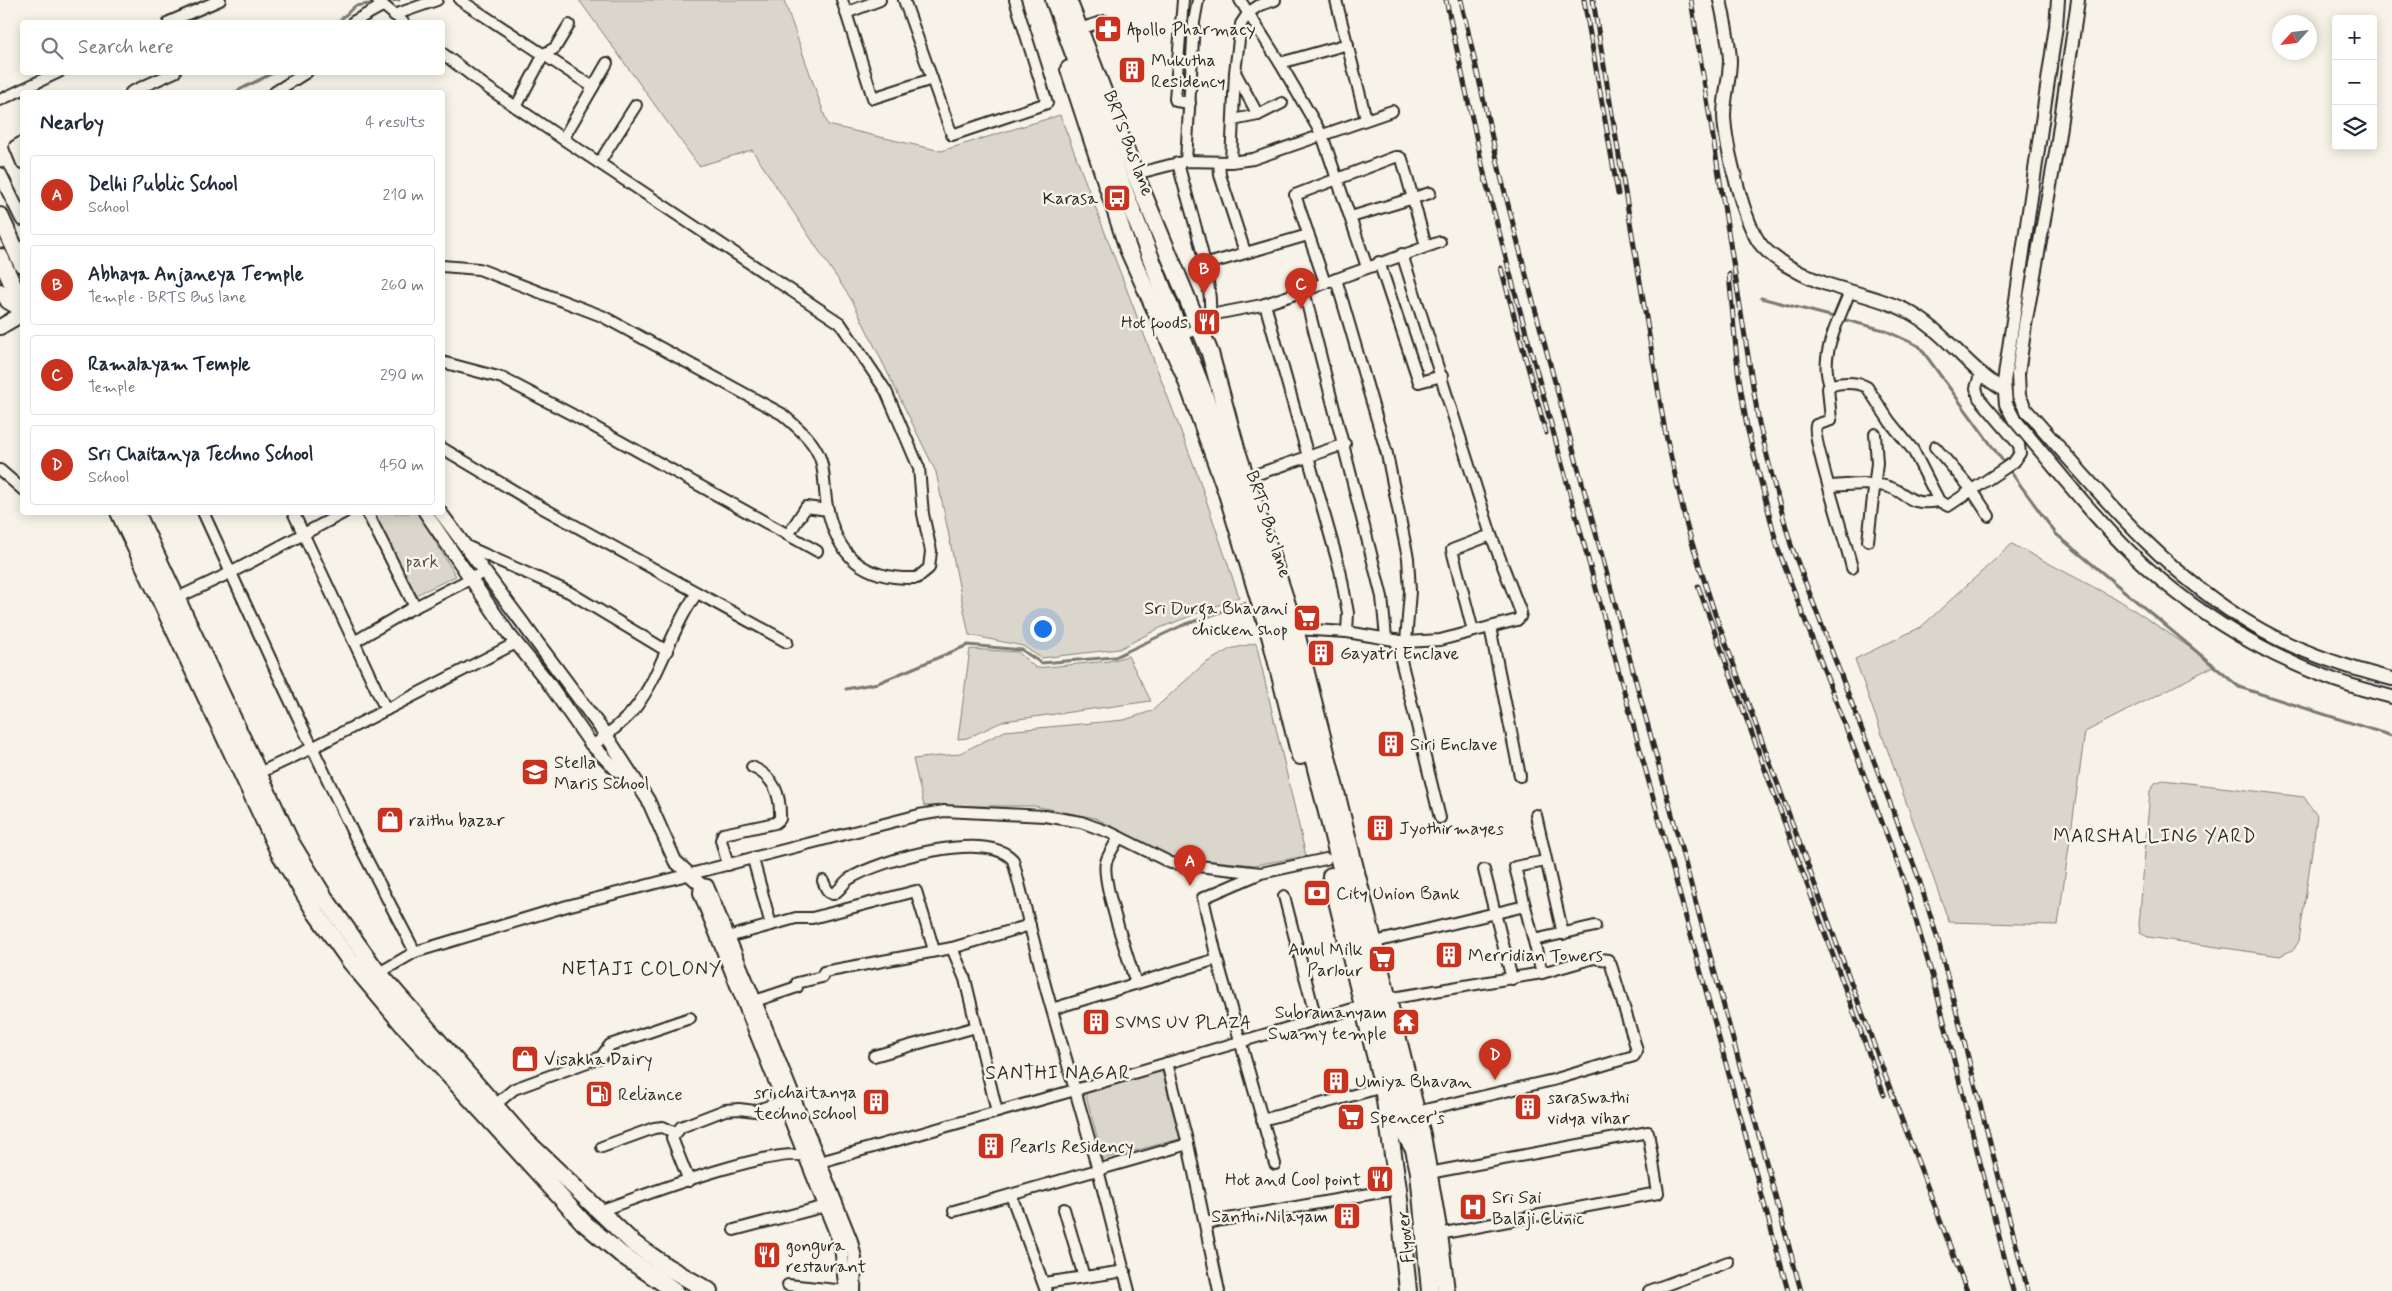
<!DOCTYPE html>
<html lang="en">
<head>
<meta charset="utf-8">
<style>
  :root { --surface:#fff; --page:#f2f2f3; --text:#1f2937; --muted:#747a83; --line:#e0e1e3; --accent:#c8321e }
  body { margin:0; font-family:Mynerve,sans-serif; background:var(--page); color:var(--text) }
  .controls { position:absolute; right:15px; top:15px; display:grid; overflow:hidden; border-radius:5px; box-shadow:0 2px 12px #0003 }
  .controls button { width:45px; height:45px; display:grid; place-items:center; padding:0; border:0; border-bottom:1px solid var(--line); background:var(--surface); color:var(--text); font:25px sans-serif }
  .compass { position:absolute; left:2272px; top:15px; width:45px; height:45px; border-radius:50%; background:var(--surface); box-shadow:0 2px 12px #0003; rotate:243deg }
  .you { position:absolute; left:1042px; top:628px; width:18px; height:18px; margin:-12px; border:4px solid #fff; border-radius:50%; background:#1a73e8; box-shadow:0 0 0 8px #1a73e833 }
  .badge { display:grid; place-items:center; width:32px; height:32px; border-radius:50%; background:var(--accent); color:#fff; font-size:16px; font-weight:700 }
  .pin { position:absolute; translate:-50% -41px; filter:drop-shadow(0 1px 2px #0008) }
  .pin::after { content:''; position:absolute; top:26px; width:18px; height:15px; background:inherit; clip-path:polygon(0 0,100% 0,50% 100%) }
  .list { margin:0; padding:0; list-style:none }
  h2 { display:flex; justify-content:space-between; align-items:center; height:65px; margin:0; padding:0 20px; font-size:21px }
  h2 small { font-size:16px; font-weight:400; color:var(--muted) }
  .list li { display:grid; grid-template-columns:32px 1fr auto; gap:15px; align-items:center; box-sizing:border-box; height:80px; margin:0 10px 10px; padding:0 10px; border:1px solid var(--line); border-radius:5px }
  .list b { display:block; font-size:19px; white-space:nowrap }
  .list p { margin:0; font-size:16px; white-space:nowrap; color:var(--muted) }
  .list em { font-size:16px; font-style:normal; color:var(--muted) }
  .icon { flex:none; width:28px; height:28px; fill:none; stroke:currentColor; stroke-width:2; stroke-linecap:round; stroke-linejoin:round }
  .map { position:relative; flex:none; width:2392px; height:1291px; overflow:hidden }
  .search { position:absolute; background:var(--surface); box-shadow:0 2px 12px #0003; left:20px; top:20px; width:425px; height:55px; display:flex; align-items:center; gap:12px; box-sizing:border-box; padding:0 18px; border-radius:5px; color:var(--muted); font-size:19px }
  .panel { position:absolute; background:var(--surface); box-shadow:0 2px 12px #0003; left:20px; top:90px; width:425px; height:425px; border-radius:5px }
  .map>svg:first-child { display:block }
</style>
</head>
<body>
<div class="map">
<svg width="2392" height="1291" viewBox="0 0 2392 1291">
  <rect width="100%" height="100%" fill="#f7f3e8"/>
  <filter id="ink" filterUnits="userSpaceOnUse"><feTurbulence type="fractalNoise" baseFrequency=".02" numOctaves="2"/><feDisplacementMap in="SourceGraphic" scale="10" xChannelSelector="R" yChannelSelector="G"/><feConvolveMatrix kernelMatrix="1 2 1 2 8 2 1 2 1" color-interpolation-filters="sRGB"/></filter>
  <g filter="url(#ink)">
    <!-- green -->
    <g fill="#dad6cc" stroke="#82807c">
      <path d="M579,0H784L828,125L941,151L1060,115L1198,476L1239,597L1160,628L1119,649L1041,658L1023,646L969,635L936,472L853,302L752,150L699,166Z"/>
      <path d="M374,513H418L456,576L416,595Z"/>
      <path d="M2012,544L2122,602L2216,665L2085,732L2058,925L1949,922L1855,659L1921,627Z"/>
      <path d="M1256,643L1306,856L1255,865L1172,857L1095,818L1034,806H924L913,759L958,754L1005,731L1124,720L1152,711L1204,664L1230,649Z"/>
      <path d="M970,649L1018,652L1036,668L1109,661L1128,656L1151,701L1004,721L967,738L958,739Z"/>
      <path d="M2163,780L2304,797L2317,816L2299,941L2294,949L2280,956L2148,937L2140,933L2139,925L2150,791L2155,783Z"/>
      <path d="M1162,1071L1180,1139L1103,1159L1085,1092Z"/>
    </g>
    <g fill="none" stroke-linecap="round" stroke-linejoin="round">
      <!-- stream -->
      <g stroke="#7a7874" stroke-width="3">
        <path d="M384,2L399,0"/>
        <path d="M338,22L355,6L376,3"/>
        <path d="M235,92L275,72"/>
        <path d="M1761,298L1884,330L1919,346L2056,534L2239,687L2392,736"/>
        <path d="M846,689L878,683L968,645L1022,650L1041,663L1115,657L1181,626L1245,603"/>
      </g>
      <!-- minor casing -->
      <g stroke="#2b2b2b" stroke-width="14">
        <g id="minor">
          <path d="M377,0L403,22"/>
          <path d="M460,0L593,87"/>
          <path d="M842,0L873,98L932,79"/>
          <path d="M904,0L952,135L1047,103L1015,0"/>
          <path d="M1183,0L1175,99L1176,101L1190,103"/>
          <path d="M1240,0L1280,63L1322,135L1367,267"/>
          <path d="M1336,0L1366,119"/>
          <path d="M846,13L880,0"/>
          <path d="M394,15L437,0"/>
          <path d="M169,22L220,0"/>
          <path d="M353,22L382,6"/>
          <path d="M1079,29L1105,21"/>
          <path d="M442,53L488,88L563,139L840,323L886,391L919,468L923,514L931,551L929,568L917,578C864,580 837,557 827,506C824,491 825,475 821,461C815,441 797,427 782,414L602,316L479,269L442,266"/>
          <path d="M1280,63L1348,44"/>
          <path d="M1236,74L1258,115"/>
          <path d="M131,92L175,72"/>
          <path d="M275,92L307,72"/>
          <path d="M0,100L59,72"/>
          <path d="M516,107L544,54L555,48L569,25"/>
          <path d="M1233,120L1258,115L1282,103"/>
          <path d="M563,139L607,63"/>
          <path d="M22,142L15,146L22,163"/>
          <path d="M1186,161L1194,22L1198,0"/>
          <path d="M1219,162L1220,175L1245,252"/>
          <path d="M1231,162L1235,72L1241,24L1249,12L1260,5L1275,0"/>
          <path d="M599,163L636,105"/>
          <path d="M1178,163C1188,204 1213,274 1210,315"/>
          <path d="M1135,174L1186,161L1231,162L1253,159L1392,111"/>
          <path d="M1351,217L1430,193"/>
          <path d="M1402,254L1491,535L1521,613L1520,617L1517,620L1490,627"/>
          <path d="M1379,262L1419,382L1442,376"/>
          <path d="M1204,265L1308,235"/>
          <path d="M1336,279L1387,454L1408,558L1410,591L1406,642"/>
          <path d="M1331,281L1440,242"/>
          <path d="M1304,291L1325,283L1295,195L1395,157H1399L1402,159L1426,246"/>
          <path d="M1265,304L1340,570L1348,613L1347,632"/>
          <path d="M1177,337L1200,328L1210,315L1262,305L1304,291L1382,597L1386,638"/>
          <path d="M442,362L502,378L573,415L817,551"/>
          <path d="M1830,385C1818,356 1840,318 1850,291"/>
          <path d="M1935,447L1972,490L1989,516"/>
          <path d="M442,448L541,507L787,642"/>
          <path d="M0,470L22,489"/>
          <path d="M1246,478L1345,444"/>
          <path d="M1830,486C1848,485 1867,482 1885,486C1909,491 1905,507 1939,501"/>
          <path d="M203,512L277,673L352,831L415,952"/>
          <path d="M293,512L386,710"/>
          <path d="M367,512L415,607"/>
          <path d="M788,535L806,507L828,510"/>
          <path d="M1868,541L1877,463L1875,434"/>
          <path d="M466,546L569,592L667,651"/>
          <path d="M1852,568C1847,545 1811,437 1816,425L1831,420L1828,388C1835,381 1858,382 1867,387L1890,422L1913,450L1939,501L1948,506L2014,462L2020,453L2019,445L1979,398L1976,388L1980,375"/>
          <path d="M175,599L232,572L345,512"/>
          <path d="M1295,629L1347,632L1406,642L1440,640L1490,627L1520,776"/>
          <path d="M1473,631L1452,550L1491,535"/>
          <path d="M1396,640L1440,818"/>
          <path d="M354,642L405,612L484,572"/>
          <path d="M593,746C607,734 625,722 636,707C662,672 671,629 697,593"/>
          <path d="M259,773L312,748L516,643"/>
          <path d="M1536,815L1563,934"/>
          <path d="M1119,837C1115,845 1109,853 1106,862C1101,882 1129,959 1136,984"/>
          <path d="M753,859L771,925"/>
          <path d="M728,865L721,840L723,834L775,823L780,819C781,794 774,777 752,767"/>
          <path d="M1484,870L1512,979"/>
          <path d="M823,881L828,892L833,894C840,891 843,883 849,879C879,860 987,829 1013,860L1046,989L1098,1170L1129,1291"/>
          <path d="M1284,896L1316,1019"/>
          <path d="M1525,906L1542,973"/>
          <path d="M728,937L796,918H812L916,891L934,950"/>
          <path d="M1534,940L1595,926"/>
          <path d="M1375,942L1525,906L1515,867L1546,861"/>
          <path d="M952,948L965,979L997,1112"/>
          <path d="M1217,959L1203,898L1259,874"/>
          <path d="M379,973L415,952L567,906L919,815L944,811L1045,816L1081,822L1111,833L1171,863L1261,873L1326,859"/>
          <path d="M1387,999L1542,973L1594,958L1608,960L1611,965L1634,1040L1637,1051L1634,1056L1553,1080L1416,1112"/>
          <path d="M755,1001L797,987V983L822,977L824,972L952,948L1030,925"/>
          <path d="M1052,1009L1217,959L1275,1164"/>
          <path d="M874,1056L976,1027"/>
          <path d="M1167,1063L1188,1144L1219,1291"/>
          <path d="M495,1105L514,1089L601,1057L610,1045L690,1018"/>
          <path d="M1262,1120L1383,1087"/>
          <path d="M602,1147L654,1128L663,1127L675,1133"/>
          <path d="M1429,1173L1648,1132L1658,1193L1439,1234"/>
          <path d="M689,1181L672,1138L681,1127L725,1110L739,1109L755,1111L783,1101"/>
          <path d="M1011,1195L1046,1291"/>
          <path d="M1064,1209L1084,1277"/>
          <path d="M599,1211C640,1197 769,1147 806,1156C811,1157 816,1160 820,1162L1075,1090L1363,1006"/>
          <path d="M954,1211L1188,1144"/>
          <path d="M1205,1223L1398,1189"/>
          <path d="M734,1230L826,1206"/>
          <path d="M1044,1283L1125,1271"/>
          <path d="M788,1285L846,1291"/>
          <path d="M1649,1291L1728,1262"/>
        </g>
      </g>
      <!-- tertiary casing -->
      <g stroke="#2b2b2b" stroke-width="16">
        <g id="tertiary">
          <path d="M1720,0C1724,19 1729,40 1730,60C1730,78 1724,97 1724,116C1725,143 1744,226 1762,246C1771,256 1783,264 1795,270C1829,290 1870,293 1905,310C1944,329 1967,369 2004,390"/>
          <path d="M2058,0L2056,26L2004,382L2006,404L2014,419C2053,465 2090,513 2133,555C2206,624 2294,674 2392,697"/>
          <path d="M2078,0L2057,147L2025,325L2018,374L2019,396L2026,410C2096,489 2162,572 2254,626C2296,651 2345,667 2392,679"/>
          <path d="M0,174L22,219"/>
          <path d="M0,290L7,302L22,311"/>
          <path d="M425,512L508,633L547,681L591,744L617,770L632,777"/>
          <path d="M440,512L606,735L648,800L675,861L701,885L707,886L755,1001L851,1241L855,1258L854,1291"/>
          <path d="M701,885L700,893L840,1243C844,1259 842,1275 847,1291"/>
        </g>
      </g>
      <!-- secondary casing -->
      <g stroke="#2b2b2b" stroke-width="18">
        <path id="secondary" d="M0,327L22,314"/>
      </g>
      <!-- primary casing -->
      <g stroke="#2b2b2b" stroke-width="20">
        <g id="primary">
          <path d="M1054,0L1121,182L1203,391L1262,565L1281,630L1385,1042L1406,1136L1414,1149L1419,1172L1430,1291"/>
          <path d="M1068,0L1135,174L1210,353L1236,448L1295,629L1422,1135L1439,1234L1446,1291"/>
          <path d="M1069,69L1128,249L1185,376L1226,490L1271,639L1300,756"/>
          <path d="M0,216L22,264"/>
          <path d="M0,257L22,305"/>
          <path d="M119,512L279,852L316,913L350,961L406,1028L584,1223L622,1255L675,1291"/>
          <path d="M136,512L291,843L324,897L375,969L524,1139L633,1243L667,1267L709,1291"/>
          <path d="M1331,876L1383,1087L1398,1189L1408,1291"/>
        </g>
      </g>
      <!-- minor -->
      <use href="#minor" stroke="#f7f3e8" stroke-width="10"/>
      <!-- tertiary -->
      <use href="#tertiary" stroke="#f7f3e8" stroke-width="12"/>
      <!-- secondary -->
      <use href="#secondary" stroke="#f7f3e8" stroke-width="14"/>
      <!-- primary -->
      <use href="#primary" stroke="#f7f3e8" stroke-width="16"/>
      <!-- rail casing -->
      <g stroke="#2b2b2b" stroke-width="5">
        <g id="rail">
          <path d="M1446,0L1486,182L1515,292L1788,1291"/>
          <path d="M1461,0L1501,177L1530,290L1801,1291"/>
          <path d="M1584,0L1618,194"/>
          <path d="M1593,0L1665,431L1687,527L1715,614L1894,1099L1967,1291"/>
          <path d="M1691,0L1750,368L1759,423L1774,484L1791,545L1918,876L1938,940L2028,1291"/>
          <path d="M1501,268L1546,433"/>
          <path d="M1729,274L1738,371L1747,427L1778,549L1904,880L1934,982L2013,1291"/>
          <path d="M1698,586L1884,1095"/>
        </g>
      </g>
      <!-- rail -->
      <use href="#rail" stroke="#f7f3e8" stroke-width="3" stroke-dasharray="9" stroke-linecap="butt"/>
    </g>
  </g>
  <!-- icons -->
  <defs>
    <g id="pharmacy-square" transform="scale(1.4375)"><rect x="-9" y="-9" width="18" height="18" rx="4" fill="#c8321e" stroke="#f7f3e8"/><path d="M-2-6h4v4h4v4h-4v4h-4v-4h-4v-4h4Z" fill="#fff"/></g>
    <g id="building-square" transform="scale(1.4375)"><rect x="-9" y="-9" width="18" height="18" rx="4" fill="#c8321e" stroke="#f7f3e8"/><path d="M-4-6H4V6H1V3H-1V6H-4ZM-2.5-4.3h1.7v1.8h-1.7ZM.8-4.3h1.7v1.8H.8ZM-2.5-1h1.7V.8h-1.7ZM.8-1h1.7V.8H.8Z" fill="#fff"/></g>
    <g id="bus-square" transform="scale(1.4375)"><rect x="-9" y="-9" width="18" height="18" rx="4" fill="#c8321e" stroke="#f7f3e8"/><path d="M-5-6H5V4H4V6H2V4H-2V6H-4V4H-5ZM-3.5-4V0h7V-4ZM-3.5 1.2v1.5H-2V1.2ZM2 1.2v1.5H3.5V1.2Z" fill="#fff"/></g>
    <g id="restaurant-square" transform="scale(1.4375)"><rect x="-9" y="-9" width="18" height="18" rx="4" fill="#c8321e" stroke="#f7f3e8"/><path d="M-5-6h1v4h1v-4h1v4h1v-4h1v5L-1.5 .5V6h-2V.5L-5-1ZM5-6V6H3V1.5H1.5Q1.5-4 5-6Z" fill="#fff"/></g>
    <g id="supermarket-square" transform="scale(1.4375)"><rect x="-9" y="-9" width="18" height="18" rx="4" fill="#c8321e" stroke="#f7f3e8"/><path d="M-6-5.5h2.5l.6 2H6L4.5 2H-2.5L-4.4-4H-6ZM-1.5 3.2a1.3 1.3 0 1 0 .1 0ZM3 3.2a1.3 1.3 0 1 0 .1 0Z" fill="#fff"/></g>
    <g id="school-square" transform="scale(1.4375)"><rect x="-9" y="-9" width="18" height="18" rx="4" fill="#c8321e" stroke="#f7f3e8"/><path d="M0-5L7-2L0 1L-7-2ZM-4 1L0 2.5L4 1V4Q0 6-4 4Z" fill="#fff"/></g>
    <g id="shop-square" transform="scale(1.4375)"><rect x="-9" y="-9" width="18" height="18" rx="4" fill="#c8321e" stroke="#f7f3e8"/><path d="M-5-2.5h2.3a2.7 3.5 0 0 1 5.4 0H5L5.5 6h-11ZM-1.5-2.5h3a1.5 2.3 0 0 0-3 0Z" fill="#fff"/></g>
    <g id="bank-square" transform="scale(1.4375)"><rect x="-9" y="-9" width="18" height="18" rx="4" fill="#c8321e" stroke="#f7f3e8"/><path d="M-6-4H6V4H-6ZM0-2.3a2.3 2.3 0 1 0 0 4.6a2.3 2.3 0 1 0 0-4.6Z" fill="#fff"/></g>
    <g id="temple-square" transform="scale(1.4375)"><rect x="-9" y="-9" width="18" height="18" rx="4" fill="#c8321e" stroke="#f7f3e8"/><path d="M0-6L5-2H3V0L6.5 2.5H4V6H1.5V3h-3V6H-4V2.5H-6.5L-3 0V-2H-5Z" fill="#fff"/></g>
    <g id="fuel-square" transform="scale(1.4375)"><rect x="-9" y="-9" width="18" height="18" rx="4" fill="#c8321e" stroke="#f7f3e8"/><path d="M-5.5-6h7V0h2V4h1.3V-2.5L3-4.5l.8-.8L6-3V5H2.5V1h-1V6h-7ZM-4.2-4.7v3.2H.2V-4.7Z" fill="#fff"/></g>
    <g id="hospital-square" transform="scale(1.4375)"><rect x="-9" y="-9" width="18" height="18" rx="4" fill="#c8321e" stroke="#f7f3e8"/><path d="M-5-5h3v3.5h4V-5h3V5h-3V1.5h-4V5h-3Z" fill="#fff"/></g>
  </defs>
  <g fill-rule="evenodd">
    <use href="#pharmacy-square" x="1108" y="29"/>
    <use href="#building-square" x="1132" y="70"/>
    <use href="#bus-square" x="1117" y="198"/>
    <use href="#restaurant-square" x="1207" y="322"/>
    <use href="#supermarket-square" x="1307" y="618"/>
    <use href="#building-square" x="1321" y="653"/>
    <use href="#building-square" x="1391" y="744"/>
    <use href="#school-square" x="535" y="772"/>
    <use href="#shop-square" x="390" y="820"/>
    <use href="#building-square" x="1380" y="828"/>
    <use href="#bank-square" x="1317" y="893"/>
    <use href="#building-square" x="1449" y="955"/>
    <use href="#supermarket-square" x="1382" y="959"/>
    <use href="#building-square" x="1096" y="1022"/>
    <use href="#temple-square" x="1406" y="1022"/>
    <use href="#shop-square" x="525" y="1059"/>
    <use href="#building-square" x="1336" y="1081"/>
    <use href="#fuel-square" x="599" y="1094"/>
    <use href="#building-square" x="876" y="1102"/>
    <use href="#building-square" x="1528" y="1107"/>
    <use href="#supermarket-square" x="1351" y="1117"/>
    <use href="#building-square" x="991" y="1146"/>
    <use href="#restaurant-square" x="1380" y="1179"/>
    <use href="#hospital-square" x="1473" y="1207"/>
    <use href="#building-square" x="1347" y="1216"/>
    <use href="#restaurant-square" x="767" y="1255"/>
  </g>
  <g text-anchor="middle" stroke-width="5" stroke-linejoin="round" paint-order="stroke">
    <!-- poi labels -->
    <g font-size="18" fill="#2b2b2b" stroke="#f7f3e8" text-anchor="start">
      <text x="1127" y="35">Apollo Pharmacy</text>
      <text x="1151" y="66">Mukutha<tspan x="1151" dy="21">Residency</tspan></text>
      <text x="1098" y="204" text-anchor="end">Karasa</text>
      <text x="1188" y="328" text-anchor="end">Hot foods</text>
      <text x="1288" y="614" text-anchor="end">Sri Durga Bhavani<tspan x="1288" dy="21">chicken shop</tspan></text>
      <text x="1340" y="659">Gayatri Enclave</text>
      <text x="1410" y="750">Siri Enclave</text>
      <text x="554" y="768">Stella<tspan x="554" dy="21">Maris School</tspan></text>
      <text x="409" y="826">raithu bazar</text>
      <text x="1399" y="834">Jyothirmayes</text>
      <text x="1336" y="899">City Union Bank</text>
      <text x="1363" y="955" text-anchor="end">Amul Milk<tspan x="1363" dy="21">Parlour</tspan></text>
      <text x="1468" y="961">Merridian Towers</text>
      <text x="1387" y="1018" text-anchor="end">Subramanyam<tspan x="1387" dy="21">Swamy temple</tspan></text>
      <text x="1115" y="1028">SVMS UV PLAZA</text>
      <text x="544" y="1065">Visakha Dairy</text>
      <text x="1355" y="1087">Umiya Bhavan</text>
      <text x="857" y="1098" text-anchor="end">sri chaitanya<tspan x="857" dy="21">techno school</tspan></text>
      <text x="618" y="1100">Reliance</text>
      <text x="1547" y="1103">saraswathi<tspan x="1547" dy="21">vidya vihar</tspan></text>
      <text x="1370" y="1123">Spencer’s</text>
      <text x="1010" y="1152">Pearls Residency</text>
      <text x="1361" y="1185" text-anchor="end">Hot and Cool point</text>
      <text x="1492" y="1203">Sri Sai<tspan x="1492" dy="21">Balaji Clinic</tspan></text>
      <text x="1328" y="1222" text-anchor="end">Santhi Nilayam</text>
      <text x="786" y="1251">gongura<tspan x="786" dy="21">restaurant</tspan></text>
    </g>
    <!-- street labels -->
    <g font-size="18" fill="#2b2b2b" stroke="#f7f3e8">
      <text transform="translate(1129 143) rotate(69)" y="6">BRTS Bus lane</text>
      <text transform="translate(1269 524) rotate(72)" y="6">BRTS Bus lane</text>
      <text transform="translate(1405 1237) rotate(-96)" y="6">Flyover</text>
    </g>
    <!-- park labels -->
    <g font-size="18" fill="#575653" stroke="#f7f3e8">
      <text x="422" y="567">park</text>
    </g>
    <!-- neighbourhood labels -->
    <g font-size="19" letter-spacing="1" fill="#2b2b2b" stroke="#f7f3e8">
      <text x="2155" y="842">MARSHALLING YARD</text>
      <text x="642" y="975">NETAJI COLONY</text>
      <text x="1058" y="1079">SANTHI NAGAR</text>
    </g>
  </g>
</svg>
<div class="controls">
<button>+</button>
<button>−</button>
<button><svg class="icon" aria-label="layers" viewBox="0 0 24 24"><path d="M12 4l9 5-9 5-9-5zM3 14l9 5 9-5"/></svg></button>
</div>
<svg class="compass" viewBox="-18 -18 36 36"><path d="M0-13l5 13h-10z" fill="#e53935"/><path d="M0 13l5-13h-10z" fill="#747a83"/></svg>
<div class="you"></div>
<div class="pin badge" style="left:1190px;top:886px">A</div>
<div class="pin badge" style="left:1204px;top:294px">B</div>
<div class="pin badge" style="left:1301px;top:309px">C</div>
<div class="pin badge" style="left:1495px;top:1080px">D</div>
<div class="search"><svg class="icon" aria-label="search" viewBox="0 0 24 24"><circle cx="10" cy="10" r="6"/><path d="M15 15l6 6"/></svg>Search here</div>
<section class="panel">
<h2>Nearby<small>4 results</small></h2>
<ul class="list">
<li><span class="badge">A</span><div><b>Delhi Public School</b><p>School</p></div><em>210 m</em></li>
<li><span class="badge">B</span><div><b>Abhaya Anjaneya Temple</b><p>Temple · BRTS Bus lane</p></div><em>260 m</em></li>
<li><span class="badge">C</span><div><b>Ramalayam Temple</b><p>Temple</p></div><em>290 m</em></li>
<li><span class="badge">D</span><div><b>Sri Chaitanya Techno School</b><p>School</p></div><em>450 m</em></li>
</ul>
</section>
</div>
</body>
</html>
